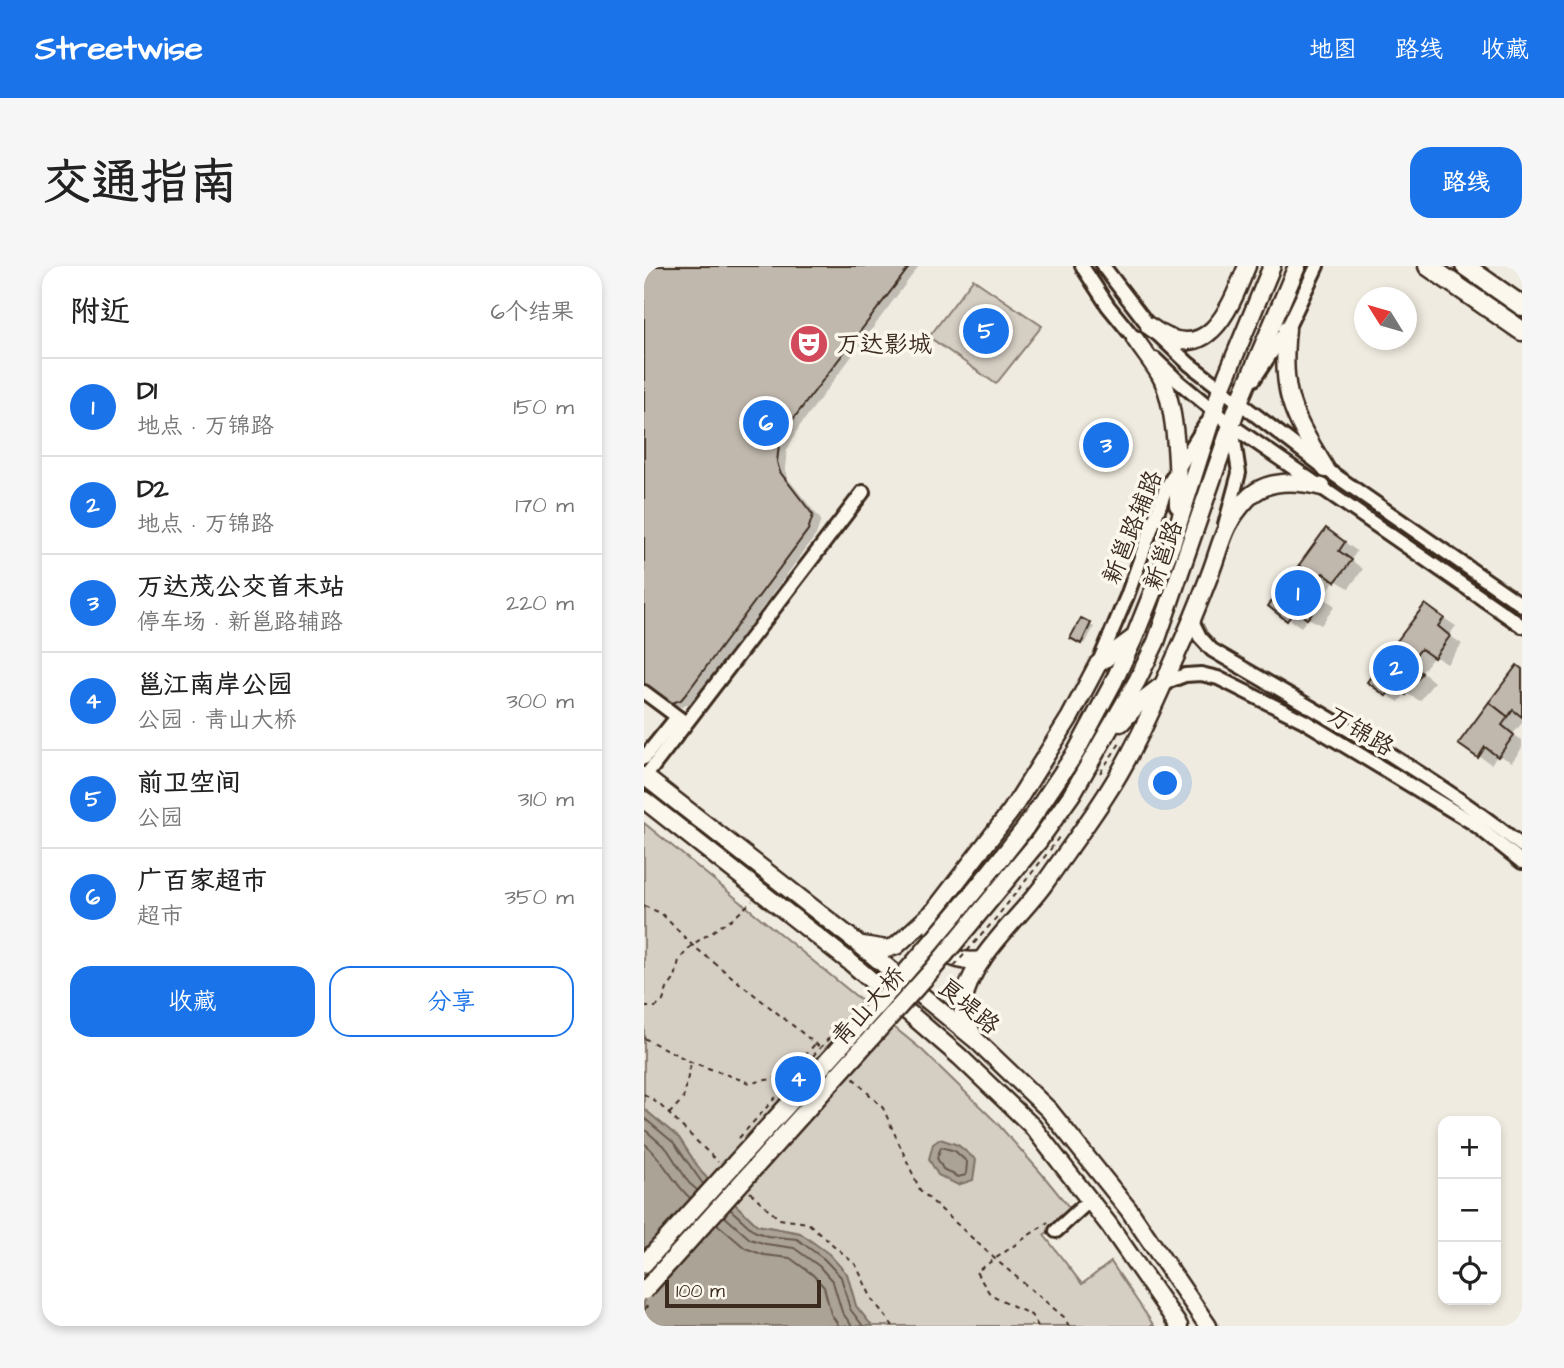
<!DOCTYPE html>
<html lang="zh">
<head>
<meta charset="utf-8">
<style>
  :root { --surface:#fff; --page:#f6f6f6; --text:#222; --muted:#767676; --line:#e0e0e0; --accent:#1a73e8 }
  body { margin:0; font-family:"Architects Daughter","LXGW WenKai TC",sans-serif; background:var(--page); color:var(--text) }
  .controls { position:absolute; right:21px; bottom:21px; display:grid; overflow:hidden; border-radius:14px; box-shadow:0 4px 10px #0003 }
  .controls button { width:63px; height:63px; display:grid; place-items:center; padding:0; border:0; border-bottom:2px solid var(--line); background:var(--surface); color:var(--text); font:35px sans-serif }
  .compass { position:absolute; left:710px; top:21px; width:63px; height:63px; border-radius:50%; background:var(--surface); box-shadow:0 4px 10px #0003; rotate:307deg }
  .scale { position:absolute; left:21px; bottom:18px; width:156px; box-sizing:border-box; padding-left:7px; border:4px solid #3b2a1e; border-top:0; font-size:19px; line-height:24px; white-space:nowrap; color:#3b2a1e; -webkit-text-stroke:5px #fbf7ec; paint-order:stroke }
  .you { position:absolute; left:522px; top:518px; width:24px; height:24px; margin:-18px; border:5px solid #fff; border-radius:50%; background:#1a73e8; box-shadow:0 0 0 10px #1a73e833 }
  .badge { display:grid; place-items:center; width:46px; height:46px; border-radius:50%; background:var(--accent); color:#fff; font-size:23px; font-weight:700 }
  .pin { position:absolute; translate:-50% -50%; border:4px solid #fff; box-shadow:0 2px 7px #0006 }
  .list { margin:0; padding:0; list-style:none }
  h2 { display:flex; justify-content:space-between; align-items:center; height:91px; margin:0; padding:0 28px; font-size:30px }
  h2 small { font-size:23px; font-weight:400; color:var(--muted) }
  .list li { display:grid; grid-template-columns:46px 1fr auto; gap:21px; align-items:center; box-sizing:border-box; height:98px; padding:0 28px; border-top:2px solid var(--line) }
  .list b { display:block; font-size:26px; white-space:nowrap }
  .list p { margin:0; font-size:23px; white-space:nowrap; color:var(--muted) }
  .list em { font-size:23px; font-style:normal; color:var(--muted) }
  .actions { display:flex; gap:14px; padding:21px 28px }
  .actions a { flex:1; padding:16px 0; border:2px solid var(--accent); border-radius:21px; text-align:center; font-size:24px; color:var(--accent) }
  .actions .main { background:var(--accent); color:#fff }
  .icon { flex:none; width:38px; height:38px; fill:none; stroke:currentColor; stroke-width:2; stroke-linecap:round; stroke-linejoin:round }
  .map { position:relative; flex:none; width:878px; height:1060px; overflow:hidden; border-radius:21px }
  header { display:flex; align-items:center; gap:42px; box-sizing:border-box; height:98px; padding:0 35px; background:var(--accent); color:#fff }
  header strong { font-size:33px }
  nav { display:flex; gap:38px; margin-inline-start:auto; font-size:24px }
  .intro { display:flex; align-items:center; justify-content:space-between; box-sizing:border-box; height:168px; padding:0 42px }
  h1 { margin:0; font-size:49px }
  .button { padding:18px 32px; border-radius:21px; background:var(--accent); color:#fff; font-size:24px; font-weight:700 }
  main { display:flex; gap:42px; padding:0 42px }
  aside { flex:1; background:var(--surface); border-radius:21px; box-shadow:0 4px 10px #0003 }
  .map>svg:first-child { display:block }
</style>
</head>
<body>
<header>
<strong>Streetwise</strong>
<nav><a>地图</a><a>路线</a><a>收藏</a></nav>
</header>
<div class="intro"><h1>交通指南</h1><a class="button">路线</a></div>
<main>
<aside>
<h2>附近<small>6个结果</small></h2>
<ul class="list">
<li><span class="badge">1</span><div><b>D1</b><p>地点 · 万锦路</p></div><em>150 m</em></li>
<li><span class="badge">2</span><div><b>D2</b><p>地点 · 万锦路</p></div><em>170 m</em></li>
<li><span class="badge">3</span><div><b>万达茂公交首末站</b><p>停车场 · 新邕路辅路</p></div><em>220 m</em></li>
<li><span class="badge">4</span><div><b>邕江南岸公园</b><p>公园 · 青山大桥</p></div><em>300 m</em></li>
<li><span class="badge">5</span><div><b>前卫空间</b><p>公园</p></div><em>310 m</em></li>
<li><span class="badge">6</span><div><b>广百家超市</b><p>超市</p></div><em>350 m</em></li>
</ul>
<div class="actions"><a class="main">收藏</a><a>分享</a></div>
</aside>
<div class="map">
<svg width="878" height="1060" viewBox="0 0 878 1060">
  <rect width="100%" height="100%" fill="#f0ebe0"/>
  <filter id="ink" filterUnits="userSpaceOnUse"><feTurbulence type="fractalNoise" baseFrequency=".0143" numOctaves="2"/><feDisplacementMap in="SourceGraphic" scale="14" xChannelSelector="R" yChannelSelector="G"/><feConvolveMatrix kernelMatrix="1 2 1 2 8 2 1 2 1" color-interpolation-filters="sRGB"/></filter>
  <g filter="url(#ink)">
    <!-- green -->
    <g fill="#d5cec3" stroke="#887c70" stroke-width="2">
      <path d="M329,13L398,60L352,118L285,71Z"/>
      <path d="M0,557L278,784L352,856L398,908L429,946L400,969L438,1018L467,996L510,1060H228L212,1040L203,1008L156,967L113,959L58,907L35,872L0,843Z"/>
    </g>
    <!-- water -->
    <g fill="#aca397" stroke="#7f7367" stroke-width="2">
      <path d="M0,843L35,872L58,907L113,959L156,967L185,988L203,1008L212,1040L228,1060H0Z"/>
      <path d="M296,873L314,879L332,894L329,914L314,919L294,909L285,893L289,878Z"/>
    </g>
    <!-- shadow -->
    <g fill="#0003">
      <path d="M0,0H275L155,161L143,184L141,202L144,213L177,254L172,269L51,433L45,438L38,441L20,436Z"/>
      <path d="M683,264L713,285L707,294L719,303L705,322L691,314L679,331L691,340L677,359L664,352L657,361L626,340Z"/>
      <path d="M781,340L812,360L805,369L818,378L803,398L790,390L778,406L790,416L776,435L762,427L755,436L743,429Z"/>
      <path d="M437,354L450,361L441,378L429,372Z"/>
      <path d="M878,404V457L869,468L878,474V482L868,496L854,489L847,498L835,490Z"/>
    </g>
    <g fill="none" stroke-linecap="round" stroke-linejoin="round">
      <!-- shore -->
      <g stroke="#685a4e" stroke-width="2">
        <path d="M0,852L30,877L59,918"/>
        <path d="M0,863L23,883L45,917L53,924"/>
        <path d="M0,877C20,894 28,915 46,932"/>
        <path d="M297,881L311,885L323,896L322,909L314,911L299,903L293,892Z"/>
        <path d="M86,943L110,965L123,970L153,973L180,993L197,1011L206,1043L219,1060"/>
        <path d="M80,950L106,973L122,978L150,982L175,1000L189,1016L198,1046L208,1060"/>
        <path d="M73,958L101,982L120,989L146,992L168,1008L180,1021L187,1048L195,1060"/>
      </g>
    </g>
    <!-- building -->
    <g fill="#c0b8ad" stroke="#3b2a1e" stroke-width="2">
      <path d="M0,0H266L147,156L135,179L133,196L136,206L169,249L164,264L42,428L37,434L28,437L19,436L0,424Z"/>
      <path d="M682,262L701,276L695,285L708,294L691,316L679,307L674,314L655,299Z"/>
      <path d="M655,299L674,314L667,322L680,331L663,353L651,344L643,355L624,340Z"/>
      <path d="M781,338L800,352L794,360L806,370L790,392L777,383L772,389L753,375Z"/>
      <path d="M437,352L447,357L437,378L426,372Z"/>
      <path d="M753,375L772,389L766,398L778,407L762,429L750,420L742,430L723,416Z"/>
      <path d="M873,399L878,403V451L869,444L864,451L845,436Z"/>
      <path d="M845,436L864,451L858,459L870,469L854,491L841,481L834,492L814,478Z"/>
    </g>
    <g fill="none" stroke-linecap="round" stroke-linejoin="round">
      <!-- minor casing -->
      <g stroke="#3b2a1e" stroke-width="18">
        <g id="minor">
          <path d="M438,0L464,40L495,78"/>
          <path d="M459,0L505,60L545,98L682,203L878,339"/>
          <path d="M511,93L535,116L587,159L878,360"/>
          <path d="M610,113L643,63L673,0"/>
          <path d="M581,259L595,207L588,161"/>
          <path d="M548,355L556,371L568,384C673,446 783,504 878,580"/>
          <path d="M454,398L483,330L522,222L562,158"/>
          <path d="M520,417L541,409L557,408L574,412L660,455L829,557L878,596"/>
          <path d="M0,426L39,455"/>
          <path d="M0,492L33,451"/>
          <path d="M1,511L219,226"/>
          <path d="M412,965L446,934"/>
        </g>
      </g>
      <!-- major casing -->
      <g stroke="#3b2a1e" stroke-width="21">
        <g id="major">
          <path d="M505,60C563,103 585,45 603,0"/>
          <path d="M643,63C636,129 649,149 682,203"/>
          <path d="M491,73C499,85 509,97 516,109C533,139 534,205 534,239"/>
          <path d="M477,457L496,436L517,420"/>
          <path d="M0,510L215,678L332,774L405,844L485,944L564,1060"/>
          <path d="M0,534L206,696L316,791L388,860L465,959L535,1060"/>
          <path d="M381,562L432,486L469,417L490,372L528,278L577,123L628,0"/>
          <path d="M394,576L428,528L493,415L512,376L595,136L653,0"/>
          <path d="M290,645C284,678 303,699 338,694"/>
          <path d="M218,679L243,683L252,680L290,645L367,545L426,451L454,398L488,373"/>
          <path d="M329,769C323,758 318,746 320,734C327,692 377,651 401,617C421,588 443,559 462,529C490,486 510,439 531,392C544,364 555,337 566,308C578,277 578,260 603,233C623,212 653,215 678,221"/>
        </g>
      </g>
      <!-- highway casing -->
      <g stroke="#3b2a1e" stroke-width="23">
        <g id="highway">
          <path d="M784,0L878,65"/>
          <path d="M821,0L878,40"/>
        </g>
      </g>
      <!-- path -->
      <g stroke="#3b2a1e" stroke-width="2" stroke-dasharray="5 5" stroke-linecap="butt">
        <path d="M456,507L476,477"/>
        <path d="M406,584L415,571"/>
        <path d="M0,640L17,647L48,679L177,782"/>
        <path d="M0,741H12L19,735L23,723L31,712L35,694L48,679L92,650L108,635"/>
        <path d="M0,772L47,796L106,817L144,810L171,778"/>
        <path d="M209,812L239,842L276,924L351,993L420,1051L425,1060"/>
        <path d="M0,828L16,839L74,896"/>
        <path d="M25,848L39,833L47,797"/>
        <path d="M106,926L135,953L164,957L212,999L228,1033L249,1060"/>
        <path d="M394,1060L387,1049L346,1028L332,1006L404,956"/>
      </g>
      <!-- minor -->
      <use href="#minor" stroke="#fbf7ec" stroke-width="12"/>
      <!-- major -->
      <use href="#major" stroke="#fbf7ec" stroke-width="16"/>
      <!-- highway -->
      <use href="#highway" stroke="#fbf7ec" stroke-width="18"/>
      <!-- major-bridge casing -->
      <g stroke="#3b2a1e" stroke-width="21" stroke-linecap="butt">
        <g id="major-bridge">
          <path d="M0,998C129,854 262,714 381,562"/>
          <path d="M0,1025L289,703L394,576"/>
        </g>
      </g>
      <!-- path-bridge -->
      <g stroke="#3b2a1e" stroke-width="2" stroke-dasharray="5 5" stroke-linecap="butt">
        <path d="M310,700L348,657L406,584"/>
        <path d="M95,872L223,730"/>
        <path d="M0,1044L6,1037"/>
      </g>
      <!-- major-bridge -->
      <use href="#major-bridge" stroke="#fbf7ec" stroke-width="16"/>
    </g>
  </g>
  <!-- icons -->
  <defs>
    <g id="theatre-disc" transform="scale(2.0125)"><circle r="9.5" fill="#d1495b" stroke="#fbf7ec"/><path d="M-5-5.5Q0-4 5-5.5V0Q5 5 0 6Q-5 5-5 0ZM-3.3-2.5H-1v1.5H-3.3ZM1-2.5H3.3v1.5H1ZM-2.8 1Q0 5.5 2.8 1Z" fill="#fff"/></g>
  </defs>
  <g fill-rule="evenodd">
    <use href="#theatre-disc" x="165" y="78"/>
  </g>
  <g text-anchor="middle" stroke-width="7" stroke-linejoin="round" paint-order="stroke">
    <!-- poi labels -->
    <g font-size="24" fill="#3b2a1e" stroke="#fbf7ec" text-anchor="start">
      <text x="192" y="86">万达影城</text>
    </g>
    <!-- street labels -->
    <g font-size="24" fill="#3b2a1e" stroke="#fbf7ec">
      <text transform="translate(488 261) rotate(-68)" y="8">新邕路辅路</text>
      <text transform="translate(519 289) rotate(-71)" y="8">新邕路</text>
      <text transform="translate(717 465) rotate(31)" y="8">万锦路</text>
      <text transform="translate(224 740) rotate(-48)" y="8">青山大桥</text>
      <text transform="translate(325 740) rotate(40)" y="8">良堤路</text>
    </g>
  </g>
</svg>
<div class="controls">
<button>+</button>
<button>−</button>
<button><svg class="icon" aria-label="locate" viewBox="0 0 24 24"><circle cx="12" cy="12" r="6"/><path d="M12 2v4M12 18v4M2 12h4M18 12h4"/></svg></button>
</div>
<svg class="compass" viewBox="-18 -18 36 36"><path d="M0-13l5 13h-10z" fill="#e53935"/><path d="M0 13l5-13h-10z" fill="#767676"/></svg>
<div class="scale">100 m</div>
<div class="you"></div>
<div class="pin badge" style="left:654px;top:327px">1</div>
<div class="pin badge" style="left:752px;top:402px">2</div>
<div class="pin badge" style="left:462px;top:179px">3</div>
<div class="pin badge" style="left:154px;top:813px">4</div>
<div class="pin badge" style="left:342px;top:65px">5</div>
<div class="pin badge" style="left:122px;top:157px">6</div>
</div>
</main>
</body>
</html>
